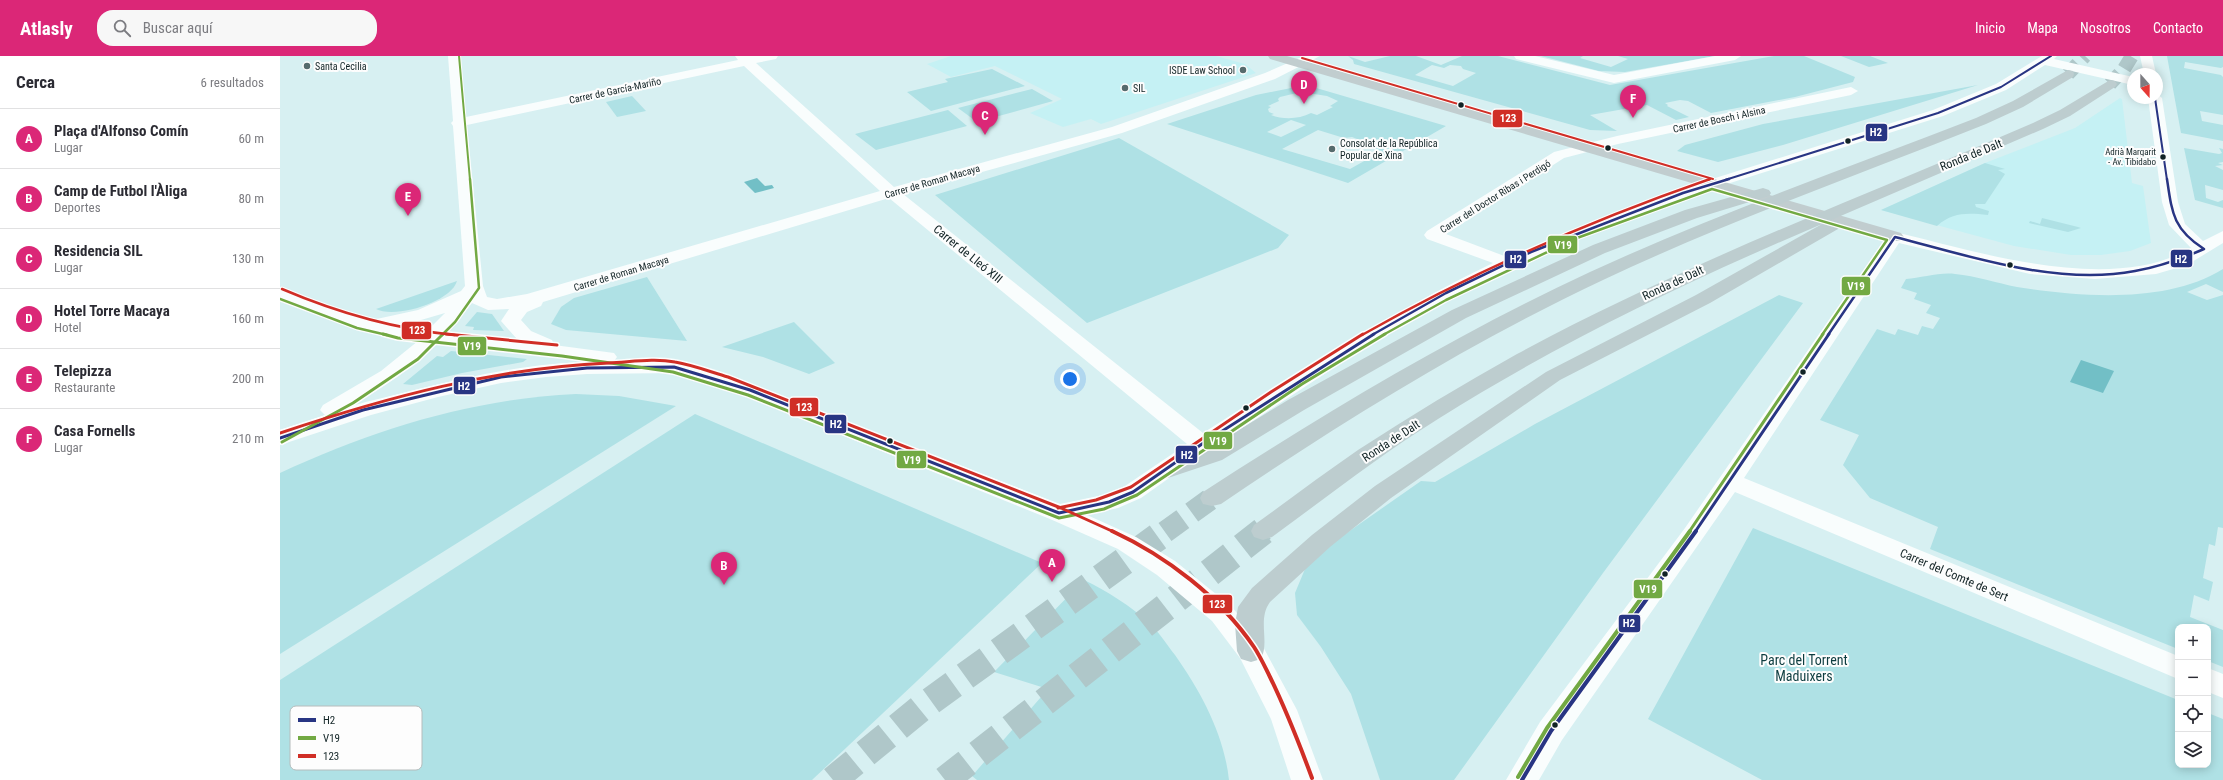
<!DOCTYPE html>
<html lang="es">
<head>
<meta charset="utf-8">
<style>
  :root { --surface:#fff; --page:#f7f7f7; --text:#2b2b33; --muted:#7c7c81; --line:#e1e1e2; --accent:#db2777 }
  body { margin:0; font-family:"Roboto Condensed",sans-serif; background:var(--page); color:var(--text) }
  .controls { position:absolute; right:12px; bottom:12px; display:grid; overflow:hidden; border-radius:8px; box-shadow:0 2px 10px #0003 }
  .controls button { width:36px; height:36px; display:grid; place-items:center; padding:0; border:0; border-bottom:1px solid var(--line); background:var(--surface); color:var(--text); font:20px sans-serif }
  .compass { position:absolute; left:1847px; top:12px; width:36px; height:36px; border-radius:50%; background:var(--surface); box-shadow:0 2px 10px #0003; rotate:159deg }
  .you { position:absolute; left:790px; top:323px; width:14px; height:14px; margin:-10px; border:3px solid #fff; border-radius:50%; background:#1a73e8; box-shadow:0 0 0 6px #1a73e833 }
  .badge { display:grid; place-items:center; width:26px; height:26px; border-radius:50%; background:var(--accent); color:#fff; font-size:13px; font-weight:700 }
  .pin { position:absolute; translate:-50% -33px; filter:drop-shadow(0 1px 2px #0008) }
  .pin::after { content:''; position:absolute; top:21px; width:14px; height:12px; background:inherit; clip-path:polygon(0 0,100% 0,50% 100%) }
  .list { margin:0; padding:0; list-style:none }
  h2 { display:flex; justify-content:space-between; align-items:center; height:52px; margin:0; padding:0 16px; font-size:17px }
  h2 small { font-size:13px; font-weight:400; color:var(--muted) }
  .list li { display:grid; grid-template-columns:26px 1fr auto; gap:12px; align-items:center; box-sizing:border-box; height:60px; padding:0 16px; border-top:1px solid var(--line) }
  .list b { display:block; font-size:15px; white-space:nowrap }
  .list p { margin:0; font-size:13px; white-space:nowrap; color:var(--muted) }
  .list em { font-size:13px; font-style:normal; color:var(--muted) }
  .icon { flex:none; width:22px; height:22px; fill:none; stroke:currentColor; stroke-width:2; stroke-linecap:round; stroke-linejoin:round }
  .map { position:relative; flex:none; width:1943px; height:724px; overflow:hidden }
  header { display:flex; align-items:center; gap:24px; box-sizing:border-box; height:56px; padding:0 20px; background:var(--accent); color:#fff }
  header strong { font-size:19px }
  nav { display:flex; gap:22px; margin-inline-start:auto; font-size:14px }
  .search { width:280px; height:36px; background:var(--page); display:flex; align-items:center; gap:10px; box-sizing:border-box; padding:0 14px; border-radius:16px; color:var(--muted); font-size:15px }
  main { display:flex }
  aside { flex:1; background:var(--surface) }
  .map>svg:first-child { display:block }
</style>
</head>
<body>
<header>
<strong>Atlasly</strong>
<div class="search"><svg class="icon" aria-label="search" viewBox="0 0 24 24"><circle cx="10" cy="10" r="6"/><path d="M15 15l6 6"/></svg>Buscar aquí</div>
<nav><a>Inicio</a><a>Mapa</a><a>Nosotros</a><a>Contacto</a></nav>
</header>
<main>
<aside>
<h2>Cerca<small>6 resultados</small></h2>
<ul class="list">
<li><span class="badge">A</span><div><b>Plaça d'Alfonso Comín</b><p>Lugar</p></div><em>60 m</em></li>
<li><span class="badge">B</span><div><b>Camp de Futbol l'Àliga</b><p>Deportes</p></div><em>80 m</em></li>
<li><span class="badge">C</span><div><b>Residencia SIL</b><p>Lugar</p></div><em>130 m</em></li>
<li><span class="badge">D</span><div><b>Hotel Torre Macaya</b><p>Hotel</p></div><em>160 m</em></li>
<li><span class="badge">E</span><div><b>Telepizza</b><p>Restaurante</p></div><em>200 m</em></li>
<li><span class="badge">F</span><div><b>Casa Fornells</b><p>Lugar</p></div><em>210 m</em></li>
</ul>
</aside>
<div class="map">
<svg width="1943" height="724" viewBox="0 0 1943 724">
  <rect width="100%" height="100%" fill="#d7f0f2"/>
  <!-- built -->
  <g fill="#c5f1f4">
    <path d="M671,0H936L965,8L976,17L821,68L811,63L783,71L750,57L782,43L715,10L671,21L647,8Z"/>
    <path d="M1840,42L1842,43L1852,127L1863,130L1871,187L1850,195L1821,199H1791L1734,190L1601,154L1705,107L1795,72Z"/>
  </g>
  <!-- green -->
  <g fill="#afe1e5" fill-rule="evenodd">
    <path d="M1068,0L1085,6L1110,0H1136L1161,9L1182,0H1218L1330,29L1494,0H1524L1575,21L1573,26L1515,41L1431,57L1408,45L1400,44L1385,47L1388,49L1387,50L1409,61L1396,64L1367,49L1310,59L1337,75L1310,74L1074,8L1073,4ZM1152,9L1164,12L1170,9L1181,10L1183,13L1196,17L1173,30L1135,19Z"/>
    <path d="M1261,0H1303L1300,2L1331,11L1348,3L1338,0H1435L1345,16L1319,15Z"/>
    <path d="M1561,0H1590L1608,7L1589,11Z"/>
    <path d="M1887,0H1943V11L1941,12L1905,6L1904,12L1941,19L1943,21V59L1920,55L1922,65L1943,69V85L1901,77Z"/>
    <path d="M712,13L745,30L651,55L627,36L668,26L665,23Z"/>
    <path d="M1026,29L1166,70L1068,127L887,68L976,39ZM1021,36L1047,40L1058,45L1050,50L1053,51L1037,59L1031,57C1019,63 1004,64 991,59L994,58L989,56L988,53L991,51L988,50L999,45L998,43L1000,41ZM1011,64L1026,69L1001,81L987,76ZM1038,74L1064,82L1072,81L1077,83L1076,86L1102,95L1070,113L1002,93Z"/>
    <path d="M1698,29L1503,89L1438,106L1397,95L1405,89L1483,68Z"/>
    <path d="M752,33L773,45L697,66L678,52Z"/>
    <path d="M352,40L366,55L337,61L326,46Z"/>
    <path d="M668,54L687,70L596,94L575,78Z"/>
    <path d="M839,82L1009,179L998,192L807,267L655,139Z"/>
    <path d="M1904,92L1939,98L1942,97L1939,92L1943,93V106L1938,107L1943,109L1935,110L1943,114V134L1925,129L1926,142L1938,146L1943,144V152L1915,144Z"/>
    <path d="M1705,107L1725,113L1718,114L1725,118L1705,148H1695L1696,151L1709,155L1708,159C1687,157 1673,156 1657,170L1601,154Z"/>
    <path d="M1762,162L1798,171L1801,172L1788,176L1749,167L1750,165L1760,168Z"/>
    <path d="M1943,213V236L1926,228L1907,236L1927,244L1943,239V472L1938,471L1935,490L1929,488L1923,522L1933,526L1929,545L1914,539L1910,561L1943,574V611L1928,605V571H1898V593L1650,493L1658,471L1590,442L1563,409L1579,379L1540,364L1597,273L1615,279L1618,273L1638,279L1642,270L1653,273L1660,262L1646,257L1651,249L1634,243L1637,237L1621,232L1626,223C1641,222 1660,216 1675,218C1696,220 1717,227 1737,231C1801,241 1887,248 1943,213Z"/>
    <path d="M367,221L407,285L286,274L271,268L281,251L294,242Z"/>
    <path d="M177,225C171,246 115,263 96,253Z"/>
    <path d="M1499,239L1523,247L1323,517L1174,724H1100L1071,638L1041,591L1017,559L1015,537L1025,513L1051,488L1141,425L1155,426L1255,368Z"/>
    <path d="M197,256L212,258L224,275L193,274L194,271L185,270Z"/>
    <path d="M514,266L555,307L529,318L483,301L442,291Z"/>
    <path d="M171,295L247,303L243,306L182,317L132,329L123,328L157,300L163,301Z"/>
    <path d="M296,338L339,340L396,350L0,598V417C95,373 192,343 296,338Z"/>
    <path d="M415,358L762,507L532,724H0V624Z"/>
    <path d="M1473,472L1898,644V709H1928V657L1943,663V724H1482L1368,663Z"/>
    <path d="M804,524C827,535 851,550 870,568C880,577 887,589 895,599C921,636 944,678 949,724H697L692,720L768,633L714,616Z"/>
  </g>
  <!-- water -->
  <g fill="#72bfc6">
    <path d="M477,122L485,130L492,129L494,132L475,137L464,126Z"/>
    <path d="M1801,304L1834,315L1823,337L1790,326Z"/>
  </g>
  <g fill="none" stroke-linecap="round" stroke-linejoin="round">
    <!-- highway-tunnel-far2 -->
    <g stroke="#afc7c9" stroke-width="14" stroke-dasharray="14 7" stroke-linecap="butt">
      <path d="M1788,18L1805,0"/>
      <path d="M1830,28L1844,13L1852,0"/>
    </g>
    <!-- highway-tunnel-far1 -->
    <g stroke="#afc7c9" stroke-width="22" stroke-dasharray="22 11" stroke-linecap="butt">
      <path d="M885,476L932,442"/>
      <path d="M982,476L983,475"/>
    </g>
    <!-- highway-tunnel -->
    <g stroke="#afc7c9" stroke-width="28" stroke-dasharray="28 14" stroke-linecap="butt">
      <path d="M553,724L641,652L886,475"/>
      <path d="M665,724L983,475"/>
    </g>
    <!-- minor -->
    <g fill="#f9fdfd" fill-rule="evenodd">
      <path d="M168,0H180L186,61L458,4L455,0H498L496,3L476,7L614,131L832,71L985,17L1024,0H1040L995,23L842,77L623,138L923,377C1018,317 1111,256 1213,207L1147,183L1144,179L1147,175L1274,96L1337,80L1571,31L1578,35L1571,39L1338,88L1284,102L1166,178L1227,201L1397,134L1653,54L1716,28L1762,0H1777L1774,3L1853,21V29L1765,9L1726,34L1663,60L1409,140L1257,200L1173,241L1084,292L930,393L861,442L838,452L807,459L856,481L895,505L952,551L981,587L1017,654L1043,724H1011L991,663L960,602L932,565L877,519L838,493L770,463L440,330L393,317L307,318L266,321L221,327L158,341L91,359L0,389V374L45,359L40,354L43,349L101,315L138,285C90,279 45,261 0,244V232L92,264L138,254L181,235L185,230L173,70L171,67L173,65ZM464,10L600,135L247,238L217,243L207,241L203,230L187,69ZM609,142L907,388L845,430L823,439L780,448L454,322L394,305H334L337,301L334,297L274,289L272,284L251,275L241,264L247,256L261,250L263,246ZM192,247L208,254L229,253L221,265L237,283L241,285L168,277ZM165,257L148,274L117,271ZM158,287L315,306C253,306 191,320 131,335C112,340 91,344 72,350C103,331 132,313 158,287Z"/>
      <path d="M1234,0H1255L1334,19L1435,0H1461L1455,4L1334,27L1236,3Z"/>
      <path d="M1860,0H1872L1876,18H1864Z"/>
      <path d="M1877,38L1882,42L1898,146L1905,168L1923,185L1943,175V187L1907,209L1876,218L1815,223L1750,218L1619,187L1464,422L1898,600V623L1455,436L1282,684L1259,724H1226L1260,666L1405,472L1609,177L1615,176C1699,196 1831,239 1911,192L1889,169L1882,146L1868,42H1877Z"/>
      <path d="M1928,612L1943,618V642L1928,636Z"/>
    </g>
    <!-- major -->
    <path fill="#c1cdcf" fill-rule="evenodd" d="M988,0H1007L1621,177L1624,181L1621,185H1609L990,3Z"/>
    <!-- highway -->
    <g fill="#bdcdcf" fill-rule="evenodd">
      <path d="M1788,14L1793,15L1794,18L1793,21L1743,51L1706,68C1578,119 1448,165 1323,224C1189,287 1063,365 941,448L932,450L923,448L920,442L923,436C1048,355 1175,279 1310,216C1436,158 1567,112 1696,62L1733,45Z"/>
      <path d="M1830,24L1835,25L1837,28L1835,31L1790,60L1763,73L1549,165H1558L1560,169L1558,173L1430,247L1280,324L1111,442L1050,491L990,546C977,564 990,585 981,603L971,606L961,603L957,595L955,568L958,551L972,532L1032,479L1095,430L1266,316L1416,239L1542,168C1410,224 1280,286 1158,363C1100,399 1047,441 992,481L983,484L974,481L971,475L974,469C1009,444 1043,418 1078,394C1130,360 1183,328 1237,298C1403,208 1580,142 1753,67L1780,54Z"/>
      <path d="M1483,132L1489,134L1491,137L1489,140L1417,162L1325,197L1186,262L1024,354L942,404L885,423L877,420L873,415L877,410L926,394L1008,344L1172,254L1313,189L1405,154Z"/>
    </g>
    <!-- bus-1-far3 casing -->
    <g stroke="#fdfdfd" stroke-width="4">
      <g id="bus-1-far3">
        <path d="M1875,42L1887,124"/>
        <path d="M1445,124L1658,57L1721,31L1771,0"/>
      </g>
    </g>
    <!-- bus-1-far2 casing -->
    <g stroke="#fdfdfd" stroke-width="5">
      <g id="bus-1-far2">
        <path d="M1092,279L1166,237L1251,196L1403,137L1449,123"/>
        <path d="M1548,279L1615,181C1689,200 1777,230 1855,215C1879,211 1901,203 1924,193C1893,173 1892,157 1887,123"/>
      </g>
    </g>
    <!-- bus-1-far1 casing -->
    <g stroke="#fdfdfd" stroke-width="6">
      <g id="bus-1-far1">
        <path d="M0,382L83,354L221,321L307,312L394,311L470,334L779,457L829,446L853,436L922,388L1094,278"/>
        <path d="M1415,476L1549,278"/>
      </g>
    </g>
    <!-- bus-1 casing -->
    <g stroke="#fdfdfd" stroke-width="7">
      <path id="bus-1" d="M1242,724L1271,675L1416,475"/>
    </g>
    <!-- bus-2-far3 casing -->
    <g stroke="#fdfdfd" stroke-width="4">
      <path id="bus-2-far3" d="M179,0L190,124"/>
    </g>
    <!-- bus-2-far2 casing -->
    <g stroke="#fdfdfd" stroke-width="5">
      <g id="bus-2-far2">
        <path d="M0,243L77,272L107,279"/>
        <path d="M162,279L175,266L199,232L190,123"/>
        <path d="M1103,279L1166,244L1297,182L1432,133L1607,184L1542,279"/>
      </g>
    </g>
    <!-- bus-2-far1 casing -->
    <g stroke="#fdfdfd" stroke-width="6">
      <g id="bus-2-far1">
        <path d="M103,278L118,282L282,300L393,316L468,339L779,462L824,453L857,439L1022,328L1105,278"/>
        <path d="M2,386L73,347L138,303L163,278"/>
        <path d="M1409,476L1543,278"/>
      </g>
    </g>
    <!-- bus-2 casing -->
    <g stroke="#fdfdfd" stroke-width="7">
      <path id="bus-2" d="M1238,721L1267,672L1410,475"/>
    </g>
    <!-- bus-3-far3 casing -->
    <g stroke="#fdfdfd" stroke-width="4">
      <g id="bus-3-far3">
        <path d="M1022,2L1433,123"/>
        <path d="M1428,124L1430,123"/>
      </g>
    </g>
    <!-- bus-3-far2 casing -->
    <g stroke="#fdfdfd" stroke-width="5">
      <g id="bus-3-far2">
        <path d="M2,233C58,257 114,273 175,279"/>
        <path d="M1082,279C1193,216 1309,165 1430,123"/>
      </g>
    </g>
    <!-- bus-3-far1 casing -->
    <g stroke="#fdfdfd" stroke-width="6">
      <g id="bus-3-far1">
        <path d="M166,278L277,289"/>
        <path d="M0,377C108,341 215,312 329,307C351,306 374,302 395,306C413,309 431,316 448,321L781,452L834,476"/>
        <path d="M778,452L816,444L851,431L991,336L1083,278"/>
      </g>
    </g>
    <!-- bus-3 casing -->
    <g stroke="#fdfdfd" stroke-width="7">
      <path id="bus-3" d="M832,475C886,500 940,541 974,591C980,600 985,611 990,621C1006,654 1019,687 1032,722"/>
    </g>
    <!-- bus-1-far3 -->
    <use href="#bus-1-far3" stroke="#283583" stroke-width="2"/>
    <!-- bus-1-far2 -->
    <use href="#bus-1-far2" stroke="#283583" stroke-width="2.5"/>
    <!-- bus-1-far1 -->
    <use href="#bus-1-far1" stroke="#283583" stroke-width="3"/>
    <!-- bus-1 -->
    <use href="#bus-1" stroke="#283583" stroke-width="4"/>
    <!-- bus-2-far3 -->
    <use href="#bus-2-far3" stroke="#72a943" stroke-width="2"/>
    <!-- bus-2-far2 -->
    <use href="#bus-2-far2" stroke="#72a943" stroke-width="2.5"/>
    <!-- bus-2-far1 -->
    <use href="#bus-2-far1" stroke="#72a943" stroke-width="3"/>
    <!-- bus-2 -->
    <use href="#bus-2" stroke="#72a943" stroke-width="4"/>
    <!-- bus-3-far3 -->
    <use href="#bus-3-far3" stroke="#d02e26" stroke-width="2"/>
    <!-- bus-3-far2 -->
    <use href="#bus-3-far2" stroke="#d02e26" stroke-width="2.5"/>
    <!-- bus-3-far1 -->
    <use href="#bus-3-far1" stroke="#d02e26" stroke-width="3"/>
    <!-- bus-3 -->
    <use href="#bus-3" stroke="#d02e26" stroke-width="4"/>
  </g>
  <!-- markers -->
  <g fill="#566b6d" stroke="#fdfdfd" stroke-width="1.5">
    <circle cx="27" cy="10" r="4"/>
    <circle cx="963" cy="14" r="4"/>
    <circle cx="845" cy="32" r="4"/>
    <circle cx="1052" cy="93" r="4"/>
  </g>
  <g fill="#112325" stroke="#fdfdfd" stroke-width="1.5">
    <circle cx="1181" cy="49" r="3.5"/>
    <circle cx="1568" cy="85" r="3.5"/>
    <circle cx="1328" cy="92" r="3.5"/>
    <circle cx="1883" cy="101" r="3.5"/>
    <circle cx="1730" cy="209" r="3.5"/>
    <circle cx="1523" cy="316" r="3.5"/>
    <circle cx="966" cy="352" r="3.5"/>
    <circle cx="610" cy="385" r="3.5"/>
    <circle cx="1385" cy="518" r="3.5"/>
    <circle cx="1275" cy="669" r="3.5"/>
  </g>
  <g text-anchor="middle" stroke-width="4" stroke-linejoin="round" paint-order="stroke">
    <!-- far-bus labels -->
    <g font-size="9" fill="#112325" stroke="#fdfdfd" text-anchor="end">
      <text x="1876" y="99">Adrià Margarit<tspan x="1876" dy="10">- Av. Tibidabo</tspan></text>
    </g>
    <!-- far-poi labels -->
    <g font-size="10" fill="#112325" stroke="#fdfdfd" text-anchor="start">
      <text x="35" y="14">Santa Cecilia</text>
      <text x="955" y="18" text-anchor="end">ISDE Law School</text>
      <text x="853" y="36">SIL</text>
      <text x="1060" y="91">Consolat de la República<tspan x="1060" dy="12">Popular de Xina</tspan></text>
    </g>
    <!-- far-street labels -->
    <g font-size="10" fill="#112325" stroke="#fdfdfd">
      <text transform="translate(335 34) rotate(-12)" y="4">Carrer de García-Mariño</text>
      <text transform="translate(1439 63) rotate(-12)" y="4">Carrer de Bosch i Alsina</text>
      <text transform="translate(652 125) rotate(-16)" y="4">Carrer de Roman Macaya</text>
      <text transform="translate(1215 140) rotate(-32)" y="4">Carrer del Doctor Ribas i Perdigó</text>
      <text transform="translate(341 217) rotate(-17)" y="4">Carrer de Roman Macaya</text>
    </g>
    <!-- street labels -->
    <g font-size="12" fill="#112325" stroke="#fdfdfd">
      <text transform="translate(1691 99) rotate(-22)" y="4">Ronda de Dalt</text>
      <text transform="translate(688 198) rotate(39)" y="4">Carrer de Lleó XIII</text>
      <text transform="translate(1393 227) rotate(-25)" y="4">Ronda de Dalt</text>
      <text transform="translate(1111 385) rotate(-33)" y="4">Ronda de Dalt</text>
      <text transform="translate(1674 519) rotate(23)" y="4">Carrer del Comte de Sert</text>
    </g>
    <!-- near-park labels -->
    <g font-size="14" fill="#0d3d40" stroke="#fdfdfd">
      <text x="1524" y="609">Parc del Torrent<tspan x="1524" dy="16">Maduixers</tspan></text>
    </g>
  </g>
  <!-- legend -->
  <rect x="10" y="650" width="132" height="64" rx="6" fill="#fdfdfd" stroke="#b6bcbc" stroke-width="1"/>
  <rect x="18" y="662" width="18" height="4" fill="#283583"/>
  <rect x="18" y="680" width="18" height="4" fill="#72a943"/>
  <rect x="18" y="698" width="18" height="4" fill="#d02e26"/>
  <g font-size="11" fill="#112325">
    <text x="43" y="668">H2</text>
    <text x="43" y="686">V19</text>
    <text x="43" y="704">123</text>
  </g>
  <g stroke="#fdfdfd" stroke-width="1.5">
    <rect x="1212" y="53" width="31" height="19" rx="4" fill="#d02e26"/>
    <rect x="1585" y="67" width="23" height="19" rx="4" fill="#283583"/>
    <rect x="1267" y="179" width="31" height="19" rx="4" fill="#72a943"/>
    <rect x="1890" y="193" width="23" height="19" rx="4" fill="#283583"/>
    <rect x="1224" y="194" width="23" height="19" rx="4" fill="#283583"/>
    <rect x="1561" y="220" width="30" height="20" rx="4" fill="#72a943"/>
    <rect x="121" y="265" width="31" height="19" rx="4" fill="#d02e26"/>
    <rect x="177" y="280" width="30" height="20" rx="4" fill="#72a943"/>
    <rect x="173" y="320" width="23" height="19" rx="4" fill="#283583"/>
    <rect x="509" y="341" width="30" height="20" rx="4" fill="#d02e26"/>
    <rect x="544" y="358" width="23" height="20" rx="4" fill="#283583"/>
    <rect x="923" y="375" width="30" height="19" rx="4" fill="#72a943"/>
    <rect x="895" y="389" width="23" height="19" rx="4" fill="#283583"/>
    <rect x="616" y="394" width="31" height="19" rx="4" fill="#72a943"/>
    <rect x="1353" y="523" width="30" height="20" rx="4" fill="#72a943"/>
    <rect x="922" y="538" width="31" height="20" rx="4" fill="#d02e26"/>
    <rect x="1338" y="558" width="23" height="19" rx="4" fill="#283583"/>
  </g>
  <g font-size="11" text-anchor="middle" font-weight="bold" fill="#fff">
    <text x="1228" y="66">123</text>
    <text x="1596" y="80">H2</text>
    <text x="1283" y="193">V19</text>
    <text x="1901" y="207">H2</text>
    <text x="1236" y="207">H2</text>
    <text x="1576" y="234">V19</text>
    <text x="137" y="278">123</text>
    <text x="192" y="294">V19</text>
    <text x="184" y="334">H2</text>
    <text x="524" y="355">123</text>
    <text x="556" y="372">H2</text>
    <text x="938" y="389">V19</text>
    <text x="907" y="403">H2</text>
    <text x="632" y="408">V19</text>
    <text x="1368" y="537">V19</text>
    <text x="937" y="552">123</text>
    <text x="1349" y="571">H2</text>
  </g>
</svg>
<div class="controls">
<button>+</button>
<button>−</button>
<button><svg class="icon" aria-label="locate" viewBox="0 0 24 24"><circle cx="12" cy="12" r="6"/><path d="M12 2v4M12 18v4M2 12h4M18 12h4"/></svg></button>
<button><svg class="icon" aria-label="layers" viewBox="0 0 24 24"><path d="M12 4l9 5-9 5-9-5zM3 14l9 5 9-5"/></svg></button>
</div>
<svg class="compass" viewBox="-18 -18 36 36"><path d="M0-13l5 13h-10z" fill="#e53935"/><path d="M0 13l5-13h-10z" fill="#7c7c81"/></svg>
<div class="you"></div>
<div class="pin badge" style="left:772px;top:526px">A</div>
<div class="pin badge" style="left:444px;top:529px">B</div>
<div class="pin badge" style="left:705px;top:79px">C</div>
<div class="pin badge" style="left:1024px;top:48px">D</div>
<div class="pin badge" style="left:128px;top:160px">E</div>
<div class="pin badge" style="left:1353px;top:62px">F</div>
</div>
</main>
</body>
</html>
